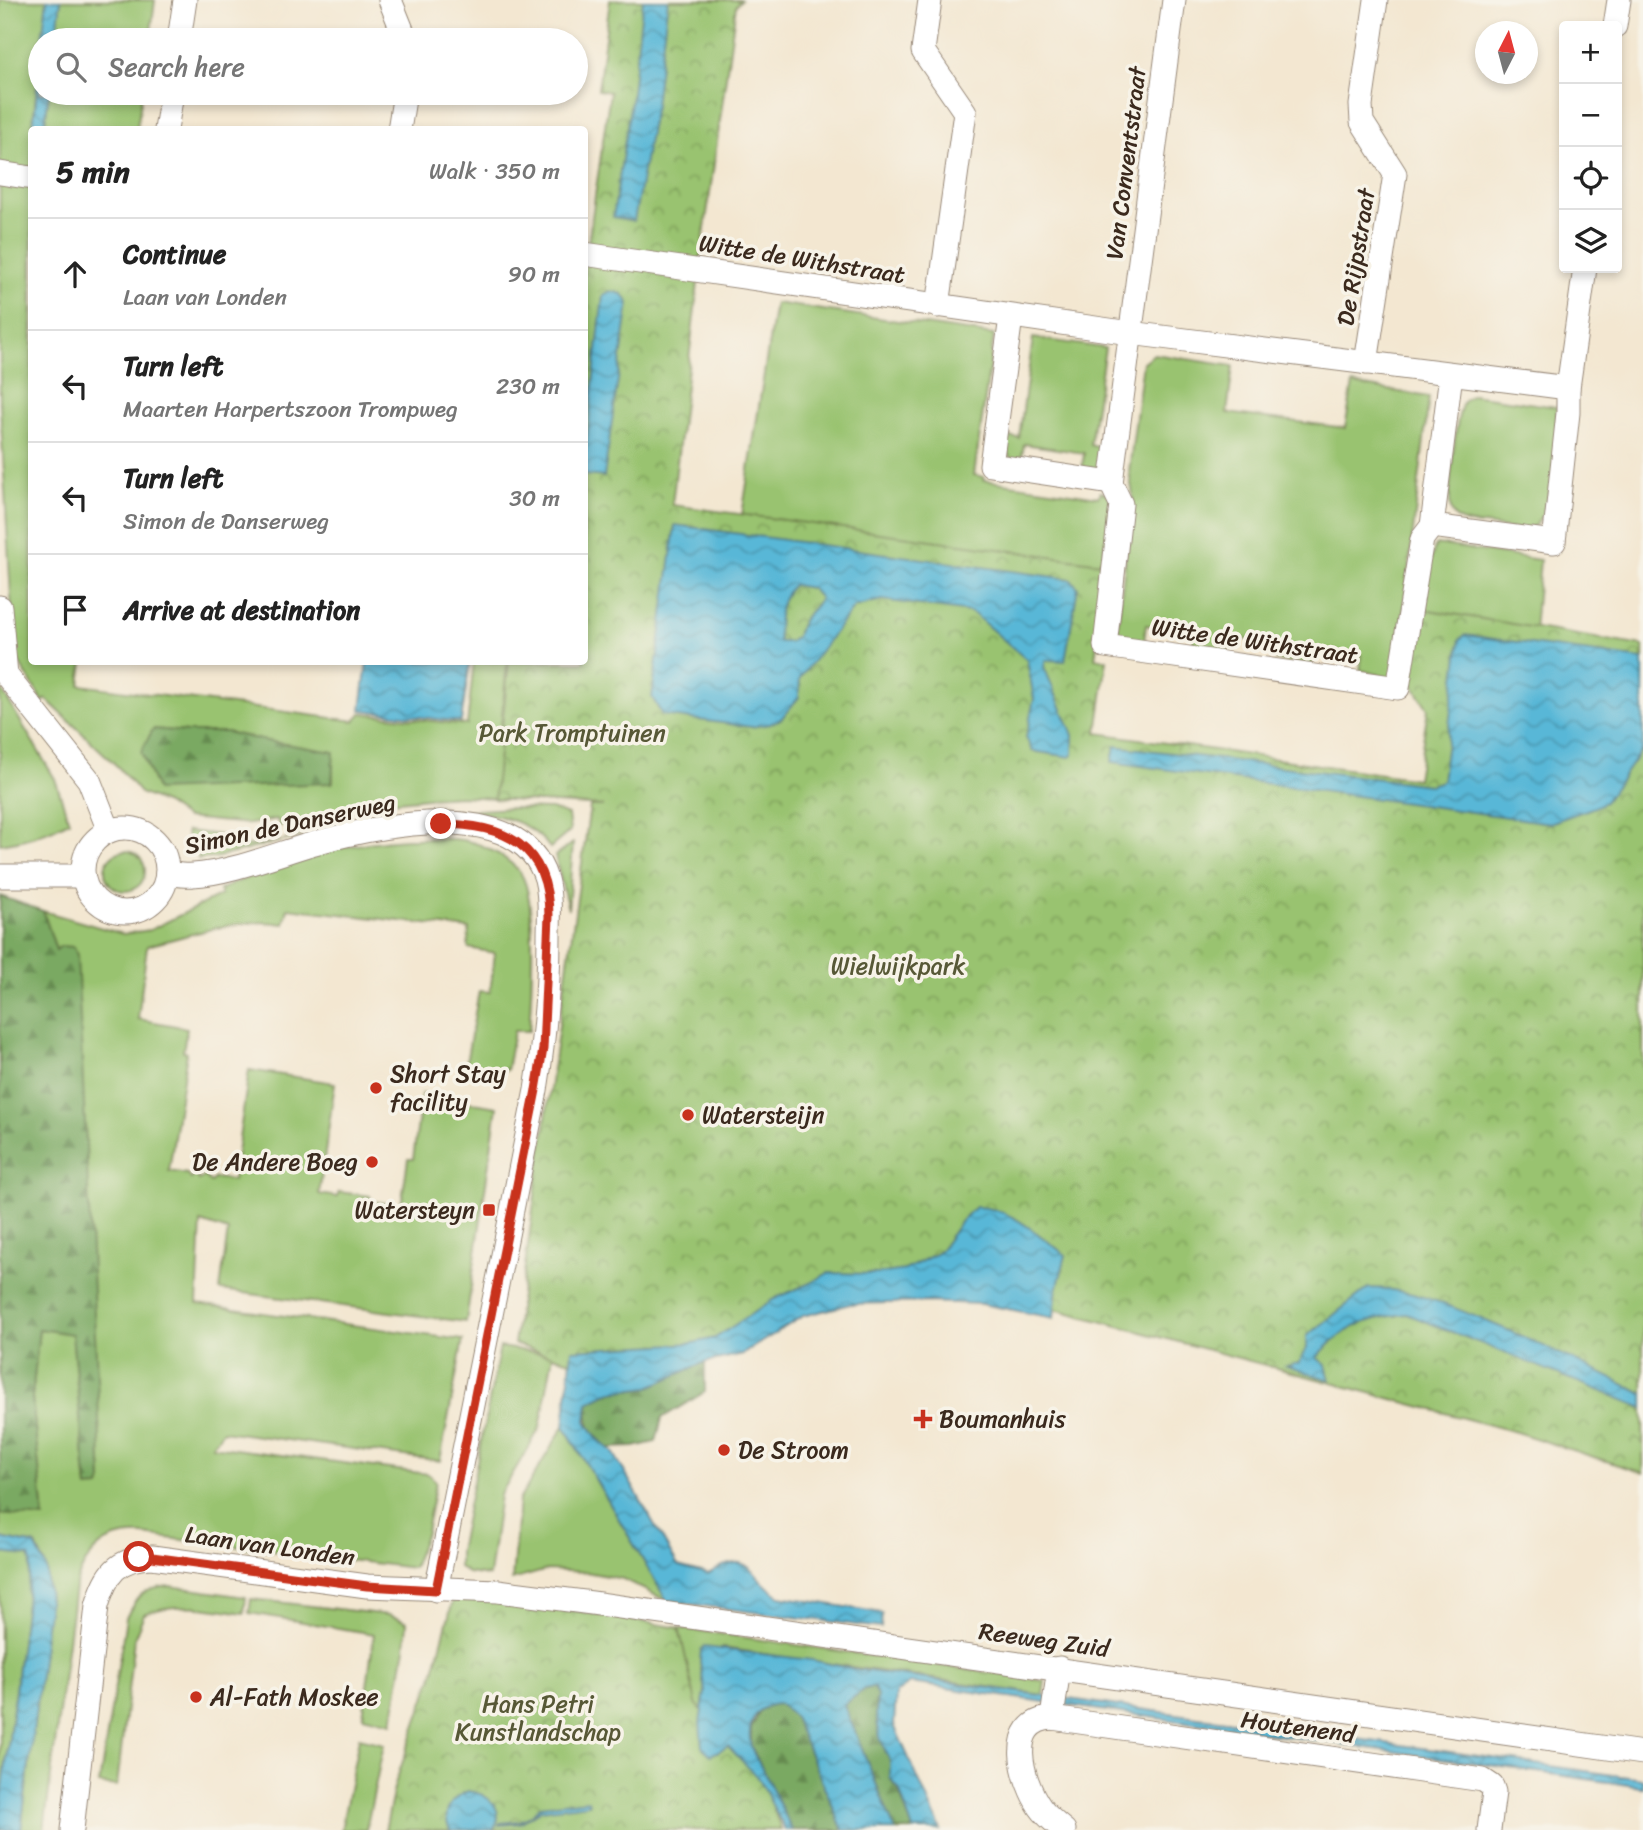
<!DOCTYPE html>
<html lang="en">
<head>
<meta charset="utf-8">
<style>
  :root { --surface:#fff; --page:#f2f2f2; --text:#222; --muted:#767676; --line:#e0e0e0 }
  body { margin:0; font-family:Sriracha,sans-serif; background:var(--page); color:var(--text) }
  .controls { position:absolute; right:21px; top:21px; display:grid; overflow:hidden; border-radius:7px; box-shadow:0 4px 10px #0003 }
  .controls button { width:63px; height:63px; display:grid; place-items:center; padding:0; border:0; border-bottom:2px solid var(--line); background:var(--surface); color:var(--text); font:35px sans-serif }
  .compass { position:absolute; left:1475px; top:21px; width:63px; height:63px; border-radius:50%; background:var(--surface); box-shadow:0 4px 10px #0003; rotate:6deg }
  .stop { position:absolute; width:21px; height:21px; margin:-16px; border:5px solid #c8321e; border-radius:50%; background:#fff }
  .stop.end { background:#c8321e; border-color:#fff; box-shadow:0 2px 7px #0008 }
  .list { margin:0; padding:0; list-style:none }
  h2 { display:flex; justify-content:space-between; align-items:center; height:91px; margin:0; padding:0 28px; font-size:30px }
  h2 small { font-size:23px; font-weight:400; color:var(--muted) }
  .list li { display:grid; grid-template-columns:46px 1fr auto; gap:21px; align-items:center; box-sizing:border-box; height:112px; padding:0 28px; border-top:2px solid var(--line) }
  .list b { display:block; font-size:26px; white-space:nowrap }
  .list p { margin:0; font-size:23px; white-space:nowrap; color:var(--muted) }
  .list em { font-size:23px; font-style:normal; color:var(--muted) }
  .icon { flex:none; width:38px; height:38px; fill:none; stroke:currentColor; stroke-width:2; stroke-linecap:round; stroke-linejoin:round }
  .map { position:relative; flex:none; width:1643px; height:1830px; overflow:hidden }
  .search { position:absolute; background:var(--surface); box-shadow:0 4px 10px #0003; left:28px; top:28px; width:560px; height:77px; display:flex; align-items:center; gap:18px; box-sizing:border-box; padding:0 24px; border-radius:38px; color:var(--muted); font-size:26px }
  .panel { position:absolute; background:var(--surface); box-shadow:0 4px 10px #0003; left:28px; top:126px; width:560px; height:539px; border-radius:7px }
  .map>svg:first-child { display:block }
</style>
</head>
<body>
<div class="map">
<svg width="1643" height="1830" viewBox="0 0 1643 1830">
  <defs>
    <pattern id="forest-firs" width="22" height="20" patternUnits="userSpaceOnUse" patternTransform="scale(1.75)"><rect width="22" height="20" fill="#7aa962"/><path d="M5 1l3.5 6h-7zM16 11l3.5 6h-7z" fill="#658a50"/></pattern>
    <pattern id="park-crowns" width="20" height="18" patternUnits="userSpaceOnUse" patternTransform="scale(1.75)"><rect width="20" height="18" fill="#99c36f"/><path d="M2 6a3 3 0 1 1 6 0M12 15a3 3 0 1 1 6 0" fill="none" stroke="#7e9f5b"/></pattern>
    <pattern id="water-waves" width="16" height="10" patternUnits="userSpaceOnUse" patternTransform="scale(1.75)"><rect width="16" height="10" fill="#58b7d7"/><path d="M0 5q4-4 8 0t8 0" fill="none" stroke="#4a95ae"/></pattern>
  </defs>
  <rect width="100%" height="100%" fill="#f7f3e8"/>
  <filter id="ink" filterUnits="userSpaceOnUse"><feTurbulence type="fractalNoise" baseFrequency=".0143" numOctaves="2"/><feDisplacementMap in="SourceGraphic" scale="14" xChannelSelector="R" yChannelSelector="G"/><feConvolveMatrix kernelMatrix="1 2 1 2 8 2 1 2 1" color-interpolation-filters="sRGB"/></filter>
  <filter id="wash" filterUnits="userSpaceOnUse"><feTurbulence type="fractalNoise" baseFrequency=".00686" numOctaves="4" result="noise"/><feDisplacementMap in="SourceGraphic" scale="28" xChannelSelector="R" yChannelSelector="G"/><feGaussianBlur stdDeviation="1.57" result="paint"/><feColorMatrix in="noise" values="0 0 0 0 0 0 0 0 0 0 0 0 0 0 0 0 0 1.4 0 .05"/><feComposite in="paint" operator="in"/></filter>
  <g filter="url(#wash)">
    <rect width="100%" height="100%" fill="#f3e7d1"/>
    <!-- green -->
    <g fill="#99c36f" stroke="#6a7646" stroke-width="2" fill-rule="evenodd">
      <path d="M0,0H47L42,40H40V60L32,130V662H83L80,685L355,721L361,713L467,725L474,662H507L500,738L509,662H584L633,806L460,796L427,798L389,802L279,826L277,819L250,824L186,818L166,804L140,793L119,768L46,699L43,702L15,656L12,615L0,403ZM153,729L187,732H226L261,740L333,752V782Z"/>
      <path d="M61,0H155L150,40H56Z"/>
      <path d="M49,93H142L137,129L44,130Z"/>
      <path d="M775,303L994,335L974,475L984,477L983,480L1098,497L1100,492L1108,494L1111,498V542H1105L1103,558L1100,560L1089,644L742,515Z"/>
      <path d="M1033,338L1105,348L1090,445L1105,449L1102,463L1095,468L1082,470L1084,453L1024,444L1021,462L1011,458L1004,450L1005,436L1019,438Z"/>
      <path d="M1154,354L1233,366L1227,413L1345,428L1353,384L1429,397L1396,675L1388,677L1360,670L1362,655L1315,648L1312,664L1276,660L1277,644L1230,637L1228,653L1192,648L1194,631L1146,625L1144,642L1122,638V634L1117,631L1133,496L1129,471L1143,362Z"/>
      <path d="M1472,395L1557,407C1556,434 1556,518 1529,529C1520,532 1502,527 1492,526C1479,524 1459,526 1452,513C1446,502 1456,412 1464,401C1464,400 1472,395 1472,395Z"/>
      <path d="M1436,544L1540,560L1533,643L1431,707L1417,602Z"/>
      <path d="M0,687L55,779L69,821C47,833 26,841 0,844Z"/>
      <path d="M512,808L551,809L568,815L570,831L550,848C540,835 526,825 511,820C443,793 286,841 214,858L198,859L199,853L204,850L273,843L396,815Z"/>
      <path d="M187,831L237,837L236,839L191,844L186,834Z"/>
      <path d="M407,839C426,839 448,837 467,841C484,844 512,860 521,874C538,899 531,999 529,1031H514L507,1070L466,1063L479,991L490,992L495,953L468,948L469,929L288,908L284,924C240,916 190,936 147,946L138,1019L187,1028L183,1051L187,1052L169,1171L187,1174L191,1179L196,1175L199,1180L205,1176L210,1182L215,1178L233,1180L249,1070L335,1083L319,1194L337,1197L339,1192L370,1196L371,1201L401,1206L408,1159H413L422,1094L497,1107L466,1322L220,1290L228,1231L201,1222L197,1304L463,1340L440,1461L223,1431L212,1446L428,1474L436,1481L426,1532L413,1568L143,1535C104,1533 86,1552 75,1587L44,1830H21L49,1602L46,1567L36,1545L0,1538V1514L44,1518L32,1398L39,1329L72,1333L87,1488L102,1481L90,1265L56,950L43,911L123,934L150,930L221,895L219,890C278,863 341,842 407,839Z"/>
      <path d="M573,843L568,909L555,856Z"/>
      <circle cx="125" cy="871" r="20"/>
      <path d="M500,1347L553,1355L540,1428L500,1495L489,1576L468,1573L459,1567V1551Z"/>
      <path d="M564,1426L667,1601L623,1579L586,1572L547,1570L512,1580L519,1500Z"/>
      <path d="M0,1553L29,1556L31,1563L0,1811Z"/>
      <path d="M170,1586L246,1597L244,1613C209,1608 178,1601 144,1614L134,1639L117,1786L99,1784L126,1618C137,1594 143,1589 170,1586Z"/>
      <path d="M251,1599L389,1615L407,1622L405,1648L392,1723L363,1716L374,1634L249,1613Z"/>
      <path d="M679,1628L1045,1681L1043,1695L723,1648L700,1662L705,1692L700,1723L602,1754L680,1632Z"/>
      <path d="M359,1738L384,1744L366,1830H341Z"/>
    </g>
    <!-- forest -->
    <g fill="url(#forest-firs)" stroke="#5a6a40" stroke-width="2">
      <path d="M153,729L187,732H226L261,740L334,752L332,783L157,790L141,752Z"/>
      <path d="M0,896L43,911L56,950L61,946L74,947L77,955L102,1481L100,1487L87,1488L72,1334L39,1329L32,1398L44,1518L0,1514Z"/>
      <path d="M705,1362V1392L662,1418L656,1442L634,1447L608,1448C590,1432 586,1426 588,1402L610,1392L649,1387Z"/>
      <path d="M874,1687L877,1696L876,1715L880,1738L890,1761V1778L898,1789L913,1830H895L844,1705L864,1689Z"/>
      <path d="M772,1704H780L794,1717L843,1830H792L751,1746V1729L762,1707Z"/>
    </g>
    <!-- park -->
    <g fill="url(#park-crowns)" stroke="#6a7646" stroke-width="2">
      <path d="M610,0H741L736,5L701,257L672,505L1109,564L1095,658L1107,660L1097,733L1417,779L1428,709L1407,676L1417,608L1643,646V1473L1516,1432L912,1271L612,1374L514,1344L590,806H603L494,799L509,662H584V272L610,92L598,90Z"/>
      <path d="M454,1597H491L679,1628L696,1703L731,1749L764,1781L781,1830H385L395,1784L432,1678Z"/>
    </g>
    <!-- water -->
    <g fill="url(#water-waves)" stroke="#4a707a" stroke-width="2" fill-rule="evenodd">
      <path d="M47,0H61L56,40H42Z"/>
      <path d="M643,0H668L655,105L634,221L613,217L631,101Z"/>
      <path d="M40,60V93H49L44,129H33Z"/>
      <path d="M611,291L622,294L629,303L604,477L585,475V455L603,295Z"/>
      <path d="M675,525L1070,579L1078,587L1065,661L1046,660L1044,667L1073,735V754L1070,757L1032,751L1026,737L1034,699L1027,660L975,615L970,612L882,600L854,607L800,678L799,697L781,719L770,724L751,727L662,715L652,697ZM793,585L811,588L820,598C816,607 811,610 805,617C798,627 802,632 790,642H779C777,622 778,600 793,585Z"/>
      <path d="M1465,635L1643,659V748L1605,802L1595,807L1550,823L1112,762L1115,746L1429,785L1442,781L1460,639Z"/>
      <path d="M367,662H470L461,722L361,710Z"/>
      <path d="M975,1207C1010,1206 1039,1236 1066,1255L1056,1294L1054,1318L982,1304L927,1302L850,1304L803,1316L742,1354L703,1363L649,1387L610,1392L588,1403L586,1421L597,1438L613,1452L678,1566L708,1574C754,1546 747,1577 780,1596L882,1613L881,1628L667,1601L564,1426L572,1350L693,1343L715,1338L774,1299L810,1283L828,1273L877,1274L905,1270L939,1252L961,1221Z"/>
      <path d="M1368,1288C1409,1288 1448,1305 1486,1321C1540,1343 1591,1368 1643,1394V1408L1407,1314C1370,1317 1340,1328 1317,1358L1326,1365L1330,1380L1286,1366L1299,1363L1307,1348V1336Z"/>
      <path d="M0,1538L35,1545L46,1567L49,1602L21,1830H0V1811L31,1563L29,1556L0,1553Z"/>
      <path d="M704,1647L812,1660L854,1669L1643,1779V1787L910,1683L896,1693L894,1725L941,1830H913L899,1789L890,1778V1761L880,1738L876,1715L877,1696L874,1687L864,1689L844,1705L895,1830H843L794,1717L780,1704C757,1704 746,1723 751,1746C753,1754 759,1763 763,1770C773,1790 782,1810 792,1830H785L759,1779L728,1746L711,1755L702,1747L700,1723L705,1692L700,1662L701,1650Z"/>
      <path d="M468,1791C488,1793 507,1810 493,1830H450C441,1812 451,1798 468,1791Z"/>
      <path d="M588,1800L589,1804L541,1810L520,1823L499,1825L500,1823L520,1821L531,1816L540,1806Z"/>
    </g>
  </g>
  <g filter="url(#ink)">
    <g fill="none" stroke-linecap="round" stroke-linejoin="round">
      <!-- minor casing -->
      <g stroke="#978878" stroke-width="25">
        <g id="minor">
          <path d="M390,0L406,40"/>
          <path d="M930,0L923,51L965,112L938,306"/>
          <path d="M1615,26L1619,0"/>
          <path d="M179,40L185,0"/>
          <path d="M166,130L172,93"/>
          <path d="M399,130L405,93"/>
          <path d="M0,173L32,178"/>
          <path d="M584,254L1130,333L1568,388V413L1554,542L1432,526L1451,374"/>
          <path d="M1011,317L991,465L1111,483L1174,0"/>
          <path d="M1366,363L1395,174L1362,122L1361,105L1376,0"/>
          <path d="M1568,388L1585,268"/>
          <path d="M1111,483L1121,504L1105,646L1398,688L1422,539L1432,526"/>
          <path d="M0,607L6,675L89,780L109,831"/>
          <circle cx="125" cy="870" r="42"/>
          <path d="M167,873C175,874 184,876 193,875C226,874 277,854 311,844C372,827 520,793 546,879C551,898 549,918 549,937C549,988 544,1040 536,1090L436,1590"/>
          <path d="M0,876H83"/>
          <path d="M1052,1718L1059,1668"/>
          <path d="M72,1830L97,1606C106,1574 117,1558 152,1557L367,1586L498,1591L592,1603L1643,1753"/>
          <path d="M1064,1830C1055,1823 1046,1816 1040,1807C1022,1781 1005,1721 1052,1718L1483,1780L1492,1786L1494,1792L1489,1830"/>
        </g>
      </g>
      <!-- minor -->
      <use href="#minor" stroke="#fff" stroke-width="23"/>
    </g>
  </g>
  <g fill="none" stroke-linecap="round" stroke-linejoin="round" filter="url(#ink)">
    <!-- route -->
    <path stroke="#c8321e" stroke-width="9" d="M139,1557H152L367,1586L436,1590L536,1090L543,1049L549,916C549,846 505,824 441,824"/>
  </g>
  <!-- markers -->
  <g fill="#c8321e" stroke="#f7f3e8" stroke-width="2.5">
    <circle cx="376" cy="1088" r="7"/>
    <circle cx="688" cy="1115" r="7"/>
    <circle cx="372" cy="1162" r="7"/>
    <rect x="482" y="1203" width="14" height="14" rx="3.5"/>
    <path d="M919.5 1408.5h7v7h7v7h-7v7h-7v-7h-7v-7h7z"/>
    <circle cx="724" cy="1450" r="7"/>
    <circle cx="196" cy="1697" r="7"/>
  </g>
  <g text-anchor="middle" stroke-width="7" stroke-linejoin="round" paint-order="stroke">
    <!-- street labels -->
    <g font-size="24" fill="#3b2a1e" stroke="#f7f3e8">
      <text transform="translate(1126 163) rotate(-83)" y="8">Van Conventstraat</text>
      <text transform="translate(1356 257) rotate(-81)" y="8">De Rijpstraat</text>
      <text transform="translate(802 259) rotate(9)" y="8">Witte de Withstraat</text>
      <text transform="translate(1255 641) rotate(8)" y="8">Witte de Withstraat</text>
      <text transform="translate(290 824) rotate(-12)" y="8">Simon de Danserweg</text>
      <text transform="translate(270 1546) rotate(8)" y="8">Laan van Londen</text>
      <text transform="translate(1044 1640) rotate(8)" y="8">Reeweg Zuid</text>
      <text transform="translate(1298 1727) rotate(8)" y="8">Houtenend</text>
    </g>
    <!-- park labels -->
    <g font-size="24" fill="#575836" stroke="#f7f3e8">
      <text x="572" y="741">Park Tromptuinen</text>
      <text x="898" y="974">Wielwijkpark</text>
      <text x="538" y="1712">Hans Petri<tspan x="538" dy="28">Kunstlandschap</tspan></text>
    </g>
    <!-- poi labels -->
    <g font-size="24" fill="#3b2a1e" stroke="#f7f3e8" text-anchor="start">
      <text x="390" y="1082">Short Stay<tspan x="390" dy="28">facility</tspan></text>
      <text x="702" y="1123">Watersteijn</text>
      <text x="358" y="1170" text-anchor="end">De Andere Boeg</text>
      <text x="475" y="1218" text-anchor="end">Watersteyn</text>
      <text x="939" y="1427">Boumanhuis</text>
      <text x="738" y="1458">De Stroom</text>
      <text x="210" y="1705">Al-Fath Moskee</text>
    </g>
  </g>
</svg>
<div class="controls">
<button>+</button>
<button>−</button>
<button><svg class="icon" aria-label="locate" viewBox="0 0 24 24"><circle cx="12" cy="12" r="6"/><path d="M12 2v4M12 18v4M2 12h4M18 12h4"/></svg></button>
<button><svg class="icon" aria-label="layers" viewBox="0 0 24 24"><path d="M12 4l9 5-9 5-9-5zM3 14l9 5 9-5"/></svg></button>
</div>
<svg class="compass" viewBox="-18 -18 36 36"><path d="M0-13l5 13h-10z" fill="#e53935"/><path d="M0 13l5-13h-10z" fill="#767676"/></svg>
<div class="stop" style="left:139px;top:1557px"></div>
<div class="stop end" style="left:441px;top:824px"></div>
<div class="search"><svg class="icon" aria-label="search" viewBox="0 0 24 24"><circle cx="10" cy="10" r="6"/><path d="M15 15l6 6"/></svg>Search here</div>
<section class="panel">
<h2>5 min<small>Walk · 350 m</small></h2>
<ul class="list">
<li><svg class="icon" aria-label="ahead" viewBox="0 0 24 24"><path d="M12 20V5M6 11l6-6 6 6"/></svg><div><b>Continue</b><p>Laan van Londen</p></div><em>90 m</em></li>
<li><svg class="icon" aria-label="left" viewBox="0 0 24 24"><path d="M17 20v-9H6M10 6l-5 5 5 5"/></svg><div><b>Turn left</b><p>Maarten Harpertszoon Trompweg</p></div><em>230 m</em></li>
<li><svg class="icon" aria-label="left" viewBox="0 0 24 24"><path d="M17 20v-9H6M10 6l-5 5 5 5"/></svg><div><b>Turn left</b><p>Simon de Danserweg</p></div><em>30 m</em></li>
<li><svg class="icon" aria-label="arrive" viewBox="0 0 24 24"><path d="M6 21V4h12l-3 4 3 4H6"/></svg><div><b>Arrive at destination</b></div></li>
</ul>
</section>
</div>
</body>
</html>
